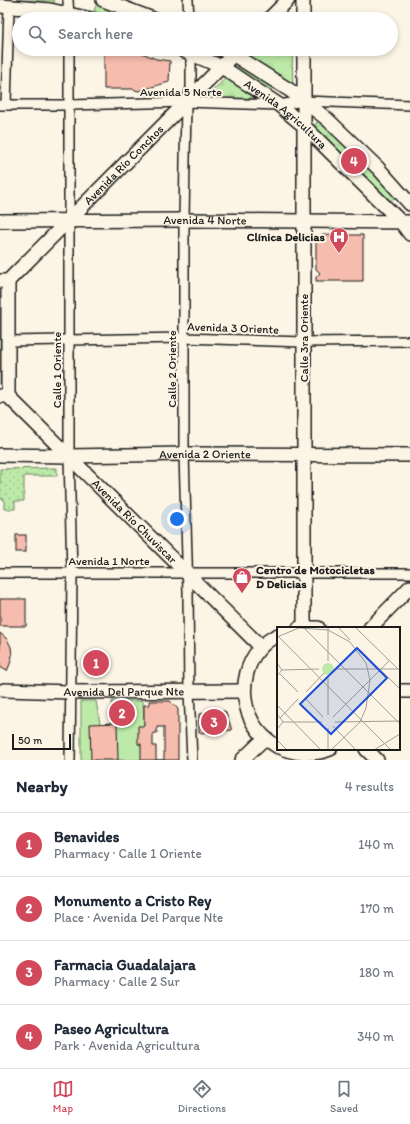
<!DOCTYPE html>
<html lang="en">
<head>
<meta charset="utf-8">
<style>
  :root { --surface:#fff; --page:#f2f2f3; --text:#1f2937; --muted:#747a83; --line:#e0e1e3; --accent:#d1495b }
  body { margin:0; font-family:Itim,sans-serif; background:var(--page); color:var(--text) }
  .scale { position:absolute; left:12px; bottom:10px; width:59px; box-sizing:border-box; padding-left:4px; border:2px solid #1c1c1c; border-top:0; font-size:11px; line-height:14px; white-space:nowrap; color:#1c1c1c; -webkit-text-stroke:3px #fcf5e5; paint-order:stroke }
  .you { position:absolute; left:177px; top:519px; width:14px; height:14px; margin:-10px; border:3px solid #fff; border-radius:50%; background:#1a73e8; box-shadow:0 0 0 6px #1a73e833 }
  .badge { display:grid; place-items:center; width:26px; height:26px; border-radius:50%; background:var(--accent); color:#fff; font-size:13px; font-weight:700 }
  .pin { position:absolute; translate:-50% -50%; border:2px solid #fff; box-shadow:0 1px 4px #0006 }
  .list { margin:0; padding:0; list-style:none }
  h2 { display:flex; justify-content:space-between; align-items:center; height:52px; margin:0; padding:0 16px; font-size:17px }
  h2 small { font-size:13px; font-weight:400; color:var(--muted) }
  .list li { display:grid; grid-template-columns:26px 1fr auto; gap:12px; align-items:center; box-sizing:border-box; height:64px; padding:0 16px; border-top:1px solid var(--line) }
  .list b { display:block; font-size:15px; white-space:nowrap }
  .list p { margin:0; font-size:13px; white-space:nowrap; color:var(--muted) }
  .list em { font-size:13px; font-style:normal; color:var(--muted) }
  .icon { flex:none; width:22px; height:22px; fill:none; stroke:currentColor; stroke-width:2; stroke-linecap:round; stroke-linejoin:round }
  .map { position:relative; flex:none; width:410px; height:760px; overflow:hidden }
  .search { position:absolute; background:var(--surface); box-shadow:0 2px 6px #0003; left:12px; right:12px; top:12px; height:44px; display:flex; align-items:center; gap:10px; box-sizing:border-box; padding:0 14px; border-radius:22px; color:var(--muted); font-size:15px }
  .sheet { height:308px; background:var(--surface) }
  nav { display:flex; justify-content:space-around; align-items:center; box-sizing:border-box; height:56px; border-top:1px solid var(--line); background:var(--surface); font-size:11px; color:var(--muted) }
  nav a { display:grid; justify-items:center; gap:2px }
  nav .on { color:var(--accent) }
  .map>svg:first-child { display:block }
</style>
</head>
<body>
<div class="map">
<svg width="410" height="760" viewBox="0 0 410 760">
  <defs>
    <pattern id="grass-dots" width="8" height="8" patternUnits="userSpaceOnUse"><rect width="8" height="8" fill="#bdeaa8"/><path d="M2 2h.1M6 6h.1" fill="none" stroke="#a2c890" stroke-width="1.8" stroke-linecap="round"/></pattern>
    <pattern id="park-tufts" width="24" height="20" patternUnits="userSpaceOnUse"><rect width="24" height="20" fill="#bdeaa8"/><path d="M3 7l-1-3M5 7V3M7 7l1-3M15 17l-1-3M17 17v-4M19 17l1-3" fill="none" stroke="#a2c890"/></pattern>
  </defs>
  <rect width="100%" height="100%" fill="#fcf5e5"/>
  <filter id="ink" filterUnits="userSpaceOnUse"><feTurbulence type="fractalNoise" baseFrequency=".025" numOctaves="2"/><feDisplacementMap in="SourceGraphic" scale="8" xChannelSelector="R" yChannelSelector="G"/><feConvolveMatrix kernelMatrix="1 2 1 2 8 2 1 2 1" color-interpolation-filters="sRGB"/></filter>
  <g filter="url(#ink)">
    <!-- grass -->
    <path fill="url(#grass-dots)" stroke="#6c8362" d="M57,468V476H24V501H15V509H4V499H0V469Z"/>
    <!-- park -->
    <g fill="url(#park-tufts)" stroke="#6c8362">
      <path d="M8,0H54V4Z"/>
      <path d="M97,3L140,19H114L94,11Z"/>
      <path d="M256,49H292L293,88L246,58Z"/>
      <path d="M242,65L275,86L269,92L236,70Z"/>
      <path d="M227,77L258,98L204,99Z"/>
      <path d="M321,119L395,197L388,203L313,126Z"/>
      <path d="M0,292L2,294L3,382L0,385Z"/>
    </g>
    <!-- garden -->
    <path fill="#bdeaa8" stroke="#6c8362" d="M81,701H96L100,724L111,723L112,701H143L144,726L138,744H141L143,760H81Z"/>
    <!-- building -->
    <g fill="#f6bcad" stroke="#1c1c1c" fill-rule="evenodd">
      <path d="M104,49H133L156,59L170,61L169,82L138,91L133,89H104Z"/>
      <path d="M322,235H363V281H316V277L320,273L316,269V240Z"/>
      <rect x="16" y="535" width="10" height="17"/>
      <rect x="0" y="599" width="26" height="27"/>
      <path d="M0,633L7,639L11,647L12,656L10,664L7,671L0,667Z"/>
      <path d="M87,654H104L105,671H87Z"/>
      <path d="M149,701H170L178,709V760H141V744H138V726H144V705H149ZM157,727H164V760H156V746H153V733H157Z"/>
      <path d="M225,711L232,730L199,733V714Z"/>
      <path d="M117,723L118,760H91L90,724Z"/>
    </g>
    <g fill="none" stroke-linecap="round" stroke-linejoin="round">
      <!-- street casing -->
      <g stroke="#1c1c1c" stroke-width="12">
        <g id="street">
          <path d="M68,0L69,19"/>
          <path d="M188,0L189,19"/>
          <path d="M69,49V456L72,573L70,760"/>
          <path d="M191,50V89L186,102L184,220V454L188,592L189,691L192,760"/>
          <path d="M0,105H69L186,102L279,105L304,101L410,105"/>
          <path d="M6,105L9,7"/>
          <path d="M8,341L184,338L304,342L410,341"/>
          <path d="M0,573H410"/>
        </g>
      </g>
      <!-- secondary casing -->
      <g stroke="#1c1c1c" stroke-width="16">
        <g id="secondary">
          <path d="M103,0L153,19"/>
          <path d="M303,0V19"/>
          <path d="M0,6L50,10L91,19"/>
          <path d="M269,19L288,0"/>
          <path id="s1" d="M180,49L222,67L279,105L304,126L401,222L410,234"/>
          <path d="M221,49L234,55L291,91L327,119L378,168L410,204"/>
          <path d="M304,49V627"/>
          <path id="s2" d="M0,221L184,220L410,222"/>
          <path d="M0,281H8V396H0"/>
          <path id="s3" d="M8,281L239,49"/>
          <path id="s4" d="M8,396L261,647"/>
          <path id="s5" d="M0,455L69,456L184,454L410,455"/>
          <path d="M299,628H318"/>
          <path d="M370,628L410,587"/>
          <path d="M278,635C245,650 236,693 253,723C259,733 268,741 278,747"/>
          <path id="s6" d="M4,690L70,692L244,691"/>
          <path d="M399,691H410"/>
          <path d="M284,749C299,754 315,755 330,749"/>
          <path d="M366,749L377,760"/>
          <path d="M242,760L265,738"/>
        </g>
      </g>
      <!-- street -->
      <use href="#street" stroke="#fcf5e5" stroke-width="9"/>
      <!-- secondary -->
      <use href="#secondary" stroke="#fcf5e5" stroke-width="13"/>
    </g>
  </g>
  <!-- icons -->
  <defs>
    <g id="hospital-pin" transform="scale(1)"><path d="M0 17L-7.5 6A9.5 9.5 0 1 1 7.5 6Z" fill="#d1495b" stroke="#fcf5e5"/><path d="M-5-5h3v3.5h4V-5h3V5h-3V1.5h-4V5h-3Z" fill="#fff"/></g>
    <g id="shop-pin" transform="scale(1)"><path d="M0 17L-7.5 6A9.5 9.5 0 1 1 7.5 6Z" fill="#d1495b" stroke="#fcf5e5"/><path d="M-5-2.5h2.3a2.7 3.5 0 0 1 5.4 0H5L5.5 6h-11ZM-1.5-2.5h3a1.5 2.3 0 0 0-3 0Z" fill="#fff"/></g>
  </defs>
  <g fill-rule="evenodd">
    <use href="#hospital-pin" x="339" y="237"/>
    <use href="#shop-pin" x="242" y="577"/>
  </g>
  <g text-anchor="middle" stroke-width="4" stroke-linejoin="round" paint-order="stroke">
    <!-- street labels -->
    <g font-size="12" fill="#1c1c1c" stroke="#fcf5e5">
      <text x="181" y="96">Avenida 5 Norte</text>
      <text dy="4" stroke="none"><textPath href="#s1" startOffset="125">Avenida Agricultura</textPath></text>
      <text dy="4" stroke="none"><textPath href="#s3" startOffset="164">Avenida Río Conchos</textPath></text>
      <text dy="4" stroke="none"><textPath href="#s2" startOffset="205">Avenida 4 Norte</textPath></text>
      <text transform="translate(233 328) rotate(2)" y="4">Avenida 3 Oriente</text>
      <text transform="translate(304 338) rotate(-90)" y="4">Calle 3ra Oriente</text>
      <text transform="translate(172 369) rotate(-90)" y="4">Calle 2 Oriente</text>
      <text transform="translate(57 370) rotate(-90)" y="4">Calle 1 Oriente</text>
      <text dy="4" stroke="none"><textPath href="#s5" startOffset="205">Avenida 2 Oriente</textPath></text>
      <text dy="4" stroke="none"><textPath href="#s4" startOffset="178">Avenida Río Chuviscar</textPath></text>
      <text x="109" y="565">Avenida 1 Norte</text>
      <text dy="4" stroke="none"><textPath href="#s6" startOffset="120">Avenida Del Parque Nte</textPath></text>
    </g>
    <!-- poi labels -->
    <g font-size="12" font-weight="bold" fill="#1c1c1c" stroke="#fcf5e5" text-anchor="end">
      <text x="325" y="241">Clínica Delicias</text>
      <text x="256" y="574" text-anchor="start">Centro de Motocicletas<tspan x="256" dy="14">D Delicias</tspan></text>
    </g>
  </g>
  <!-- overview -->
  <g transform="translate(277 627)">
    <rect width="123" height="123" fill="#fcf5e5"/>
    <path d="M45 42a6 6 0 1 1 12 0a6 6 0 1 1-12 0Z" fill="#bdeaa8"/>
    <path fill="none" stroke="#a29e95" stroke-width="1" d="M51,0V34M61,0L73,13M78,0L121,42M27,1L123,97M0,8L114,123M0,10L22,1L51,3L73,15L89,36L93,53L89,81L83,95L54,123M82,22L123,62M0,36L5,43L0,49M59,42H123M5,43L42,42M3,47L21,65M51,51V88M29,65L47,46M29,72L46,90M0,78L44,123M0,87L6,95L0,102M56,90L112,34M3,91L21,72M6,95H45M58,95L123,94M56,99L79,123M0,113L10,123M51,123V101M97,123L123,107"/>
    <path fill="#1d4ed8" fill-opacity="0.15" stroke="#1d4ed8" stroke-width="2" d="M80,21L110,51L54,107L23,77Z"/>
    <rect width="123" height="123" fill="none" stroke="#1c1c1c" stroke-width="2"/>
  </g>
</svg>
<div class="scale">50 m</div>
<div class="you"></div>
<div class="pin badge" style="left:96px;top:663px">1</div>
<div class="pin badge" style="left:122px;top:713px">2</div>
<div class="pin badge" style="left:214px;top:722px">3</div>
<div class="pin badge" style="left:354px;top:161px">4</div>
<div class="search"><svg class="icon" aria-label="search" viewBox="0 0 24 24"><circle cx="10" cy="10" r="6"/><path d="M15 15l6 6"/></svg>Search here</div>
</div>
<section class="sheet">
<h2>Nearby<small>4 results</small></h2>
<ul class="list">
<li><span class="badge">1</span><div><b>Benavides</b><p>Pharmacy · Calle 1 Oriente</p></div><em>140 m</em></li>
<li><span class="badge">2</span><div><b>Monumento a Cristo Rey</b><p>Place · Avenida Del Parque Nte</p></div><em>170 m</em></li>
<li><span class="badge">3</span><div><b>Farmacia Guadalajara</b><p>Pharmacy · Calle 2 Sur</p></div><em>180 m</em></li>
<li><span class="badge">4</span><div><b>Paseo Agricultura</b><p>Park · Avenida Agricultura</p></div><em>340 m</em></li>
</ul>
</section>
<nav>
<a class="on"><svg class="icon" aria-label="map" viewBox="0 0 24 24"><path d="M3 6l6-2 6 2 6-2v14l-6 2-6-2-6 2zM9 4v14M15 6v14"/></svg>Map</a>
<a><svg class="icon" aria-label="directions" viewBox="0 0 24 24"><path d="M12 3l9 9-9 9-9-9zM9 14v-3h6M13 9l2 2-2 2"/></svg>Directions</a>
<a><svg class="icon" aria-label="saved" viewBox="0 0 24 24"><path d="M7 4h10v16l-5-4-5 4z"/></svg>Saved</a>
</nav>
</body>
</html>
